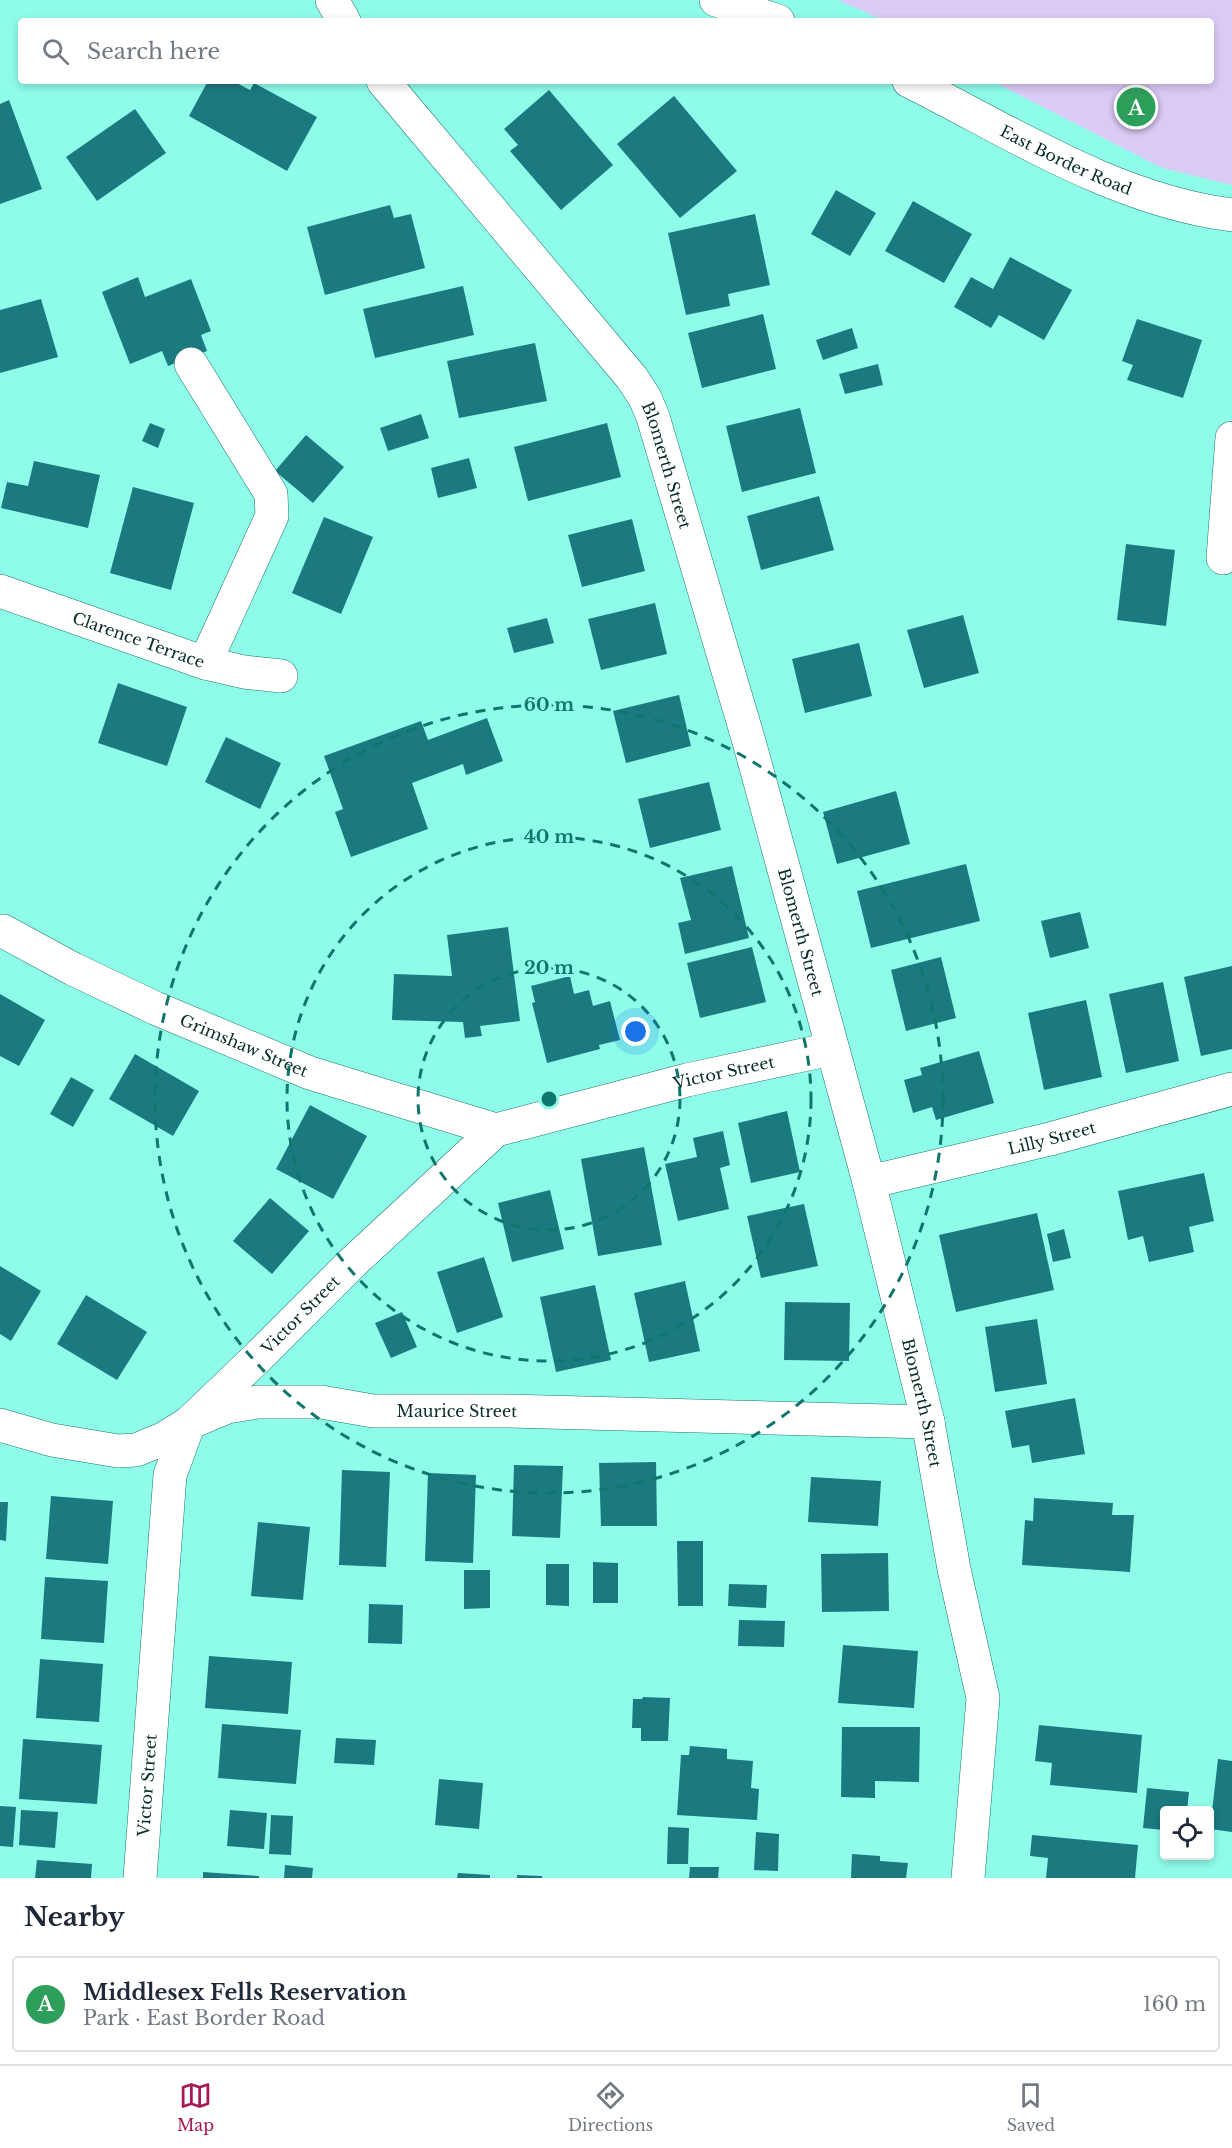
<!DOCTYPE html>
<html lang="en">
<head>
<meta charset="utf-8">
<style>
  :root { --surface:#fff; --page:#f2f2f3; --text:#1f2937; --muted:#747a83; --line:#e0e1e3; --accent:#a71756 }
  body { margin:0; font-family:"Libre Baskerville",serif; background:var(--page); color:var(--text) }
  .controls { position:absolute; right:18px; bottom:18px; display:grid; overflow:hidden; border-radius:6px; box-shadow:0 3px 9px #0003 }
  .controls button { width:54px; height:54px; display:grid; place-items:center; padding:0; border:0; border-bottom:2px solid var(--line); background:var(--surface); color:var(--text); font:30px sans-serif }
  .you { position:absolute; left:636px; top:1032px; width:21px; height:21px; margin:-15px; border:4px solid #fff; border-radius:50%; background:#1a73e8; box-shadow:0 0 0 9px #1a73e833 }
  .badge { display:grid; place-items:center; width:39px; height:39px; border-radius:50%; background:var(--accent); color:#fff; font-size:20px; font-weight:700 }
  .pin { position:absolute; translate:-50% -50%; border:3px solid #fff; box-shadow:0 2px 6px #0006 }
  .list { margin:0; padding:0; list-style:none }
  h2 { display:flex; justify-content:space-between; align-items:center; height:78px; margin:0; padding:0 24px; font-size:26px }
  h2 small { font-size:20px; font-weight:400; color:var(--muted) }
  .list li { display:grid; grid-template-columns:39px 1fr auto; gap:18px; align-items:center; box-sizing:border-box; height:96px; margin:0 12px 12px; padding:0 12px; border:2px solid var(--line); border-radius:6px }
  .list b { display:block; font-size:22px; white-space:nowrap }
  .list p { margin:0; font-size:20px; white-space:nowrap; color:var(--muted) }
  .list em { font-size:20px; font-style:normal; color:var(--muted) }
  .icon { flex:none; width:33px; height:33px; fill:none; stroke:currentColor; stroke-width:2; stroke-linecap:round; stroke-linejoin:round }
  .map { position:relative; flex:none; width:1232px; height:1878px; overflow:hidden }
  .search { position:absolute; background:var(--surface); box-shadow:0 3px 9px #0003; left:18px; right:18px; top:18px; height:66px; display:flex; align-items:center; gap:15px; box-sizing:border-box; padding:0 21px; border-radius:6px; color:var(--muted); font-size:22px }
  .sheet { height:186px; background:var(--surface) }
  nav { display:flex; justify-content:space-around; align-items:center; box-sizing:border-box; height:84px; border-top:2px solid var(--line); background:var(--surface); font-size:16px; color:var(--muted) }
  nav a { display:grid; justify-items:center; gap:3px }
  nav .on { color:var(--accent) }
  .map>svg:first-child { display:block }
</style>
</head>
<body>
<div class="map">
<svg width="1232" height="1878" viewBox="0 0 1232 1878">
  <rect width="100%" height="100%" fill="#8ffcea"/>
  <!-- green -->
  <path fill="#dacaf6" d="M838,0H1232V185L1162,168L992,81H1211V21H885Z"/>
  <!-- building -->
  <g fill="#1a7a80">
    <path d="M208,81H233L250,90L254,83L317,117L287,171L189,116Z"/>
    <path d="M549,90L613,165L561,210L510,151L518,145L504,129Z"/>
    <path d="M674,96L737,171L680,218L617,144Z"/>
    <path d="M9,100L42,189L0,204V104Z"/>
    <path d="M135,109L166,153L97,201L66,157Z"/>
    <path d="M836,190L876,213L850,256L811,234Z"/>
    <path d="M913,201L972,234L944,283L885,251Z"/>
    <path d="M390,205L394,218L411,214L425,268L325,295L307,227Z"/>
    <path d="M755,214L770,285L728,294L730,306L686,315L668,233Z"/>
    <path d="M1010,257L1072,290L1044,340L999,315L991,328L954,307L971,277L993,289Z"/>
    <path d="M138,277L145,297L191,279L211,331L201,335L207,351L168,366L162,351L130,364L102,292Z"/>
    <path d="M463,286L474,335L375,358L363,309Z"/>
    <path d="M41,299L58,357L0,373V310Z"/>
    <path d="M763,314L776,369L702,388L688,333Z"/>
    <path d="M1137,319L1202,340L1183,398L1127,380L1133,365L1122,361Z"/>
    <path d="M852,328L858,348L823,360L816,340Z"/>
    <path d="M535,343L547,401L459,418L447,361Z"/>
    <path d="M878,364L883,385L845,394L839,374Z"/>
    <path d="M800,408L816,473L742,492L726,426Z"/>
    <path d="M421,414L429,438L388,451L380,428Z"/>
    <path d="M150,423L165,429L158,448L142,441Z"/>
    <path d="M607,423L621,477L528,501L514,447Z"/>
    <path d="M306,435L344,467L313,503L275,471Z"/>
    <path d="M469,458L477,488L438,498L431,468Z"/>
    <path d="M34,461L100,475L88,528L1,508L7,482L28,486Z"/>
    <path d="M133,487L194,503L171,590L110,573Z"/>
    <path d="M819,496L834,550L761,570L747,516Z"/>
    <path d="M324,517L373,537L341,614L292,593Z"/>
    <path d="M632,519L645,571L582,587L568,535Z"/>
    <path d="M1126,544L1175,550L1166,626L1117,620Z"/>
    <path d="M655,603L667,654L601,670L588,619Z"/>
    <path d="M963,615L979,673L924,688L907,630Z"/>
    <path d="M547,618L554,643L514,653L507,628Z"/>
    <path d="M859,643L872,696L805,713L792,659Z"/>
    <path d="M118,683L187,707L167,766L98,743Z"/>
    <path d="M679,695L691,746L626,763L613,711Z"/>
    <path d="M487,718L503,761L466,775L463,764L412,783L428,829L351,857L335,812L343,809L324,756L421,721L428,740Z"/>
    <path d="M226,737L281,763L260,809L205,782Z"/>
    <path d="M709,782L721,830L650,848L638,799Z"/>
    <path d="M896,791L910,844L837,864L823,812Z"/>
    <path d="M966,864L980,921L871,948L857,891Z"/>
    <path d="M732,866L749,938L685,954L678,923L691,920L680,878Z"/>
    <path d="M1080,912L1089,948L1050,958L1041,921Z"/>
    <path d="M508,927L520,1021L480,1026L482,1036L465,1038L463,1022L392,1020L394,974L452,976L447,935Z"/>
    <path d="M752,947L766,1002L700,1018L687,963Z"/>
    <path d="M941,957L956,1018L906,1031L891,970Z"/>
    <path d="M1232,966V1049L1201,1056L1184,977Z"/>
    <path d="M570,976L574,994L589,990L593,1006L610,1001L620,1040L599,1045L600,1049L547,1063L532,1003L535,1002L531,986Z"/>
    <path d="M1163,982L1179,1061L1126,1073L1109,994Z"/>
    <path d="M0,994L45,1020L19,1066L0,1056Z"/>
    <path d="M1086,1000L1102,1077L1044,1090L1028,1013Z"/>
    <path d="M979,1051L994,1103L936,1120L932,1107L913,1113L904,1080L922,1075L920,1068Z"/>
    <path d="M135,1054L199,1091L173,1136L109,1099Z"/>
    <path d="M71,1077L94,1090L73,1127L50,1114Z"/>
    <path d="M310,1105L367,1136L333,1199L276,1169Z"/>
    <path d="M787,1111L800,1172L751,1183L738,1123Z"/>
    <path d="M723,1131L730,1165L720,1168L729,1209L678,1221L665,1164L697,1157L693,1138Z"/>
    <path d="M644,1147L662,1245L598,1256L581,1159Z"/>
    <path d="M1204,1173L1214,1221L1189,1227L1194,1252L1149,1262L1143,1236L1128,1240L1118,1191Z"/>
    <path d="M550,1190L564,1249L512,1262L498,1203Z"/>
    <path d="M270,1198L309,1231L272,1274L233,1241Z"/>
    <path d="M804,1204L818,1266L761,1278L747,1216Z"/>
    <path d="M1037,1213L1054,1290L956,1312L939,1235Z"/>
    <path d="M1064,1229L1071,1258L1053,1262L1047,1234Z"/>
    <path d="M484,1257L503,1317L457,1333L437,1272Z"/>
    <path d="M0,1266L41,1291L11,1341L0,1334Z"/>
    <path d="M685,1281L700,1351L649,1362L634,1293Z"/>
    <path d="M595,1285L611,1360L556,1372L540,1297Z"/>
    <path d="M86,1295L147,1332L117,1380L57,1344Z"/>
    <path d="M785,1302L850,1303L849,1361L784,1360Z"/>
    <path d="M402,1312L417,1347L391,1358L375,1323Z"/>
    <path d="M1037,1319L1047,1384L995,1392L985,1327Z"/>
    <path d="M1075,1398L1085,1454L1032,1463L1029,1445L1012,1448L1005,1411Z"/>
    <path d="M656,1462L657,1526H601L599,1463Z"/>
    <path d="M514,1465L563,1466L560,1538L512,1536Z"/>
    <path d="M342,1470L390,1472L386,1567L339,1565Z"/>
    <path d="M428,1473L476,1475L473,1563L425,1561Z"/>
    <path d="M811,1477L881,1481L878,1526L808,1522Z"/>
    <path d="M51,1496L113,1501L108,1564L46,1559Z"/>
    <path d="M1034,1498L1113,1503L1112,1515H1134L1130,1572L1022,1565L1025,1520L1033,1521Z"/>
    <path d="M0,1502H8L6,1541L0,1540Z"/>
    <path d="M258,1522L310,1527L303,1600L251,1596Z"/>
    <path d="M677,1541H703V1606H678Z"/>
    <path d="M888,1553L889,1611L822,1612L821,1554Z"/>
    <path d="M593,1562L618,1563V1603H593Z"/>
    <path d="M546,1564H569V1606L546,1605Z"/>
    <path d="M464,1570H490V1608L464,1609Z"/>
    <path d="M45,1577L108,1581L104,1643L41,1639Z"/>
    <path d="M729,1584L767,1585L766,1608L728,1606Z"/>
    <path d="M369,1604L403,1605L402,1644L368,1643Z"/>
    <path d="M739,1620L785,1621L784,1647L738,1646Z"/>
    <path d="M843,1645L918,1651L914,1708L838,1703Z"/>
    <path d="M209,1656L292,1662L288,1714L205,1708Z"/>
    <path d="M40,1659L103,1664L99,1722L36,1718Z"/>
    <path d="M643,1697L670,1698L668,1741H641V1728H632L633,1699H642Z"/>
    <path d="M222,1724L301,1730L296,1784L218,1778Z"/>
    <path d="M1039,1725L1142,1735L1137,1793L1050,1785L1052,1763L1035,1761Z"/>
    <path d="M842,1727H920L919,1782L875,1781V1798L841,1797Z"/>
    <path d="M336,1738L376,1740L374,1765L334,1763Z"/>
    <path d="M23,1739L102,1745L97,1804L19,1799Z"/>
    <path d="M690,1746L727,1749V1759L753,1761L751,1788L759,1789L757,1820L677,1815L681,1755H689Z"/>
    <path d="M1218,1759L1232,1761V1832L1210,1829Z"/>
    <path d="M439,1779L483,1783L479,1829L435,1825Z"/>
    <path d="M1147,1788L1189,1792L1187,1810H1164V1830L1143,1828Z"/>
    <path d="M0,1806L16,1807L13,1847L0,1846Z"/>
    <path d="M21,1810L58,1812L55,1848L19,1845Z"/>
    <path d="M230,1810L267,1813L264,1849L227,1846Z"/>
    <path d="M271,1815L293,1816L291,1855L269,1854Z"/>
    <path d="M668,1827L689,1828L688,1864H667Z"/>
    <path d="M756,1832L779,1834L778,1871L754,1870Z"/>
    <path d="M1032,1835L1138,1845L1135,1878H1046L1048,1858L1030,1856Z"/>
    <path d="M852,1854L880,1856V1861L908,1863L906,1878H851Z"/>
    <path d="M37,1860L92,1864L91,1878H35Z"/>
    <path d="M285,1865L313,1868L312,1878H284Z"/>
    <path d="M690,1867H719L718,1878H689Z"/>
    <path d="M203,1872L259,1876V1878H203Z"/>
    <path d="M458,1873L490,1875V1878H457Z"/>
    <path d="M517,1875L542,1876V1878H517Z"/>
  </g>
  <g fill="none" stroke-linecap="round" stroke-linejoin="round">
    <!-- minor casing -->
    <g stroke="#1c766a" stroke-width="34">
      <g id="minor">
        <path d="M332,0L344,21"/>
        <path d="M716,0L778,21"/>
        <path id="s1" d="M383,81L632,378L645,398L653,417L750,745L869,1182L928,1422L954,1569L983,1698L968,1878"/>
        <path id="s2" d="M909,81C1013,133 1115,200 1232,215"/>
        <path d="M191,364L271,494L272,516L205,663"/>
        <path d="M1223,558L1232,438"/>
        <path id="s3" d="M0,591L205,663L244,672L281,676"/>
        <path id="s4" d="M3,931L73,969L155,1008L310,1073L496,1130"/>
        <path id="s5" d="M869,1182L1050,1139L1232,1089"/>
        <path id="s6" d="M0,1425L52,1440L118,1451L136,1450L163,1439L189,1423L227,1407L258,1402H321L373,1411H508L928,1422"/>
        <path id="s7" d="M140,1878L170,1475L189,1423L259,1356L352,1263L496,1130L687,1080L831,1049"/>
      </g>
    </g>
    <!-- minor -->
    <use href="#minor" stroke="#fff" stroke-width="33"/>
  </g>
  <!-- distance rings -->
  <g fill="none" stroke="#0f766e" stroke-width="3" stroke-dasharray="10 8">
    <circle cx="549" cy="1099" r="131"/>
    <circle cx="549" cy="1099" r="262"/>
    <circle cx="549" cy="1099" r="394"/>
  </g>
  <g text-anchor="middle" stroke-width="6" stroke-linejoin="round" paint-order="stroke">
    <!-- street labels -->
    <g font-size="16" fill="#092e29" stroke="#8ffcea">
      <text dy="6" stroke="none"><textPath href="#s2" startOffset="176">East Border Road</textPath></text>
      <text dy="6" stroke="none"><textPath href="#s1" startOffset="482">Blomerth Street</textPath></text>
      <text dy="6" stroke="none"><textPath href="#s3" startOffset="147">Clarence Terrace</textPath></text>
      <text dy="6" stroke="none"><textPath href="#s1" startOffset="968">Blomerth Street</textPath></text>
      <text dy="6" stroke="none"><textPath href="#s4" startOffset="267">Grimshaw Street</textPath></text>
      <text dy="6" stroke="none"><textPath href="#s7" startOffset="1119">Victor Street</textPath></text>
      <text dy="6" stroke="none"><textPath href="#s5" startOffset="188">Lilly Street</textPath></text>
      <text dy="6" stroke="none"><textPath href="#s7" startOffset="615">Victor Street</textPath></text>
      <text dy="6" stroke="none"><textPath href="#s1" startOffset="1454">Blomerth Street</textPath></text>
      <text dy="6" stroke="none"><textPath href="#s6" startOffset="471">Maurice Street</textPath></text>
      <text dy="6" stroke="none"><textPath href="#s7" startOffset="93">Victor Street</textPath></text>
    </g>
  </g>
  <circle cx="549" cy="1099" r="9" fill="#0f766e" stroke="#8ffcea" stroke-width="3"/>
  <g font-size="18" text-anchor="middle" font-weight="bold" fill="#0f766e" stroke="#8ffcea" stroke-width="6" stroke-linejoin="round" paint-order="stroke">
    <text x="549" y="711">60 m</text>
    <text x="549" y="843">40 m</text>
    <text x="549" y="974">20 m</text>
  </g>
</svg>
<div class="controls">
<button><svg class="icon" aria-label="locate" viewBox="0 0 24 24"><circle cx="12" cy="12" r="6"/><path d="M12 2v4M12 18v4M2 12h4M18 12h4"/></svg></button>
</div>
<div class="you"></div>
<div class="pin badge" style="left:1136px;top:107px;background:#2e9e5b">A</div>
<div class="search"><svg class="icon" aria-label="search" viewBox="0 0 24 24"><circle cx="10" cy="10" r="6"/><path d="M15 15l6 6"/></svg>Search here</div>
</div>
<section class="sheet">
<h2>Nearby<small></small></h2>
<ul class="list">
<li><span class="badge" style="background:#2e9e5b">A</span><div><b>Middlesex Fells Reservation</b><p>Park · East Border Road</p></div><em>160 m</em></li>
</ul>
</section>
<nav>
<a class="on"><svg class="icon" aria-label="map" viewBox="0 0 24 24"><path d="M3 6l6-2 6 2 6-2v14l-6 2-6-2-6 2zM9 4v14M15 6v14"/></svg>Map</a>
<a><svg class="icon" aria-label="directions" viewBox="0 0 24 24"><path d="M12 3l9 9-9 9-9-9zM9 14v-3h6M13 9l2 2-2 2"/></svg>Directions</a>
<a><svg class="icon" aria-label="saved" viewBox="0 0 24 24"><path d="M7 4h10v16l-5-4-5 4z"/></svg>Saved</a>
</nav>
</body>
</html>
